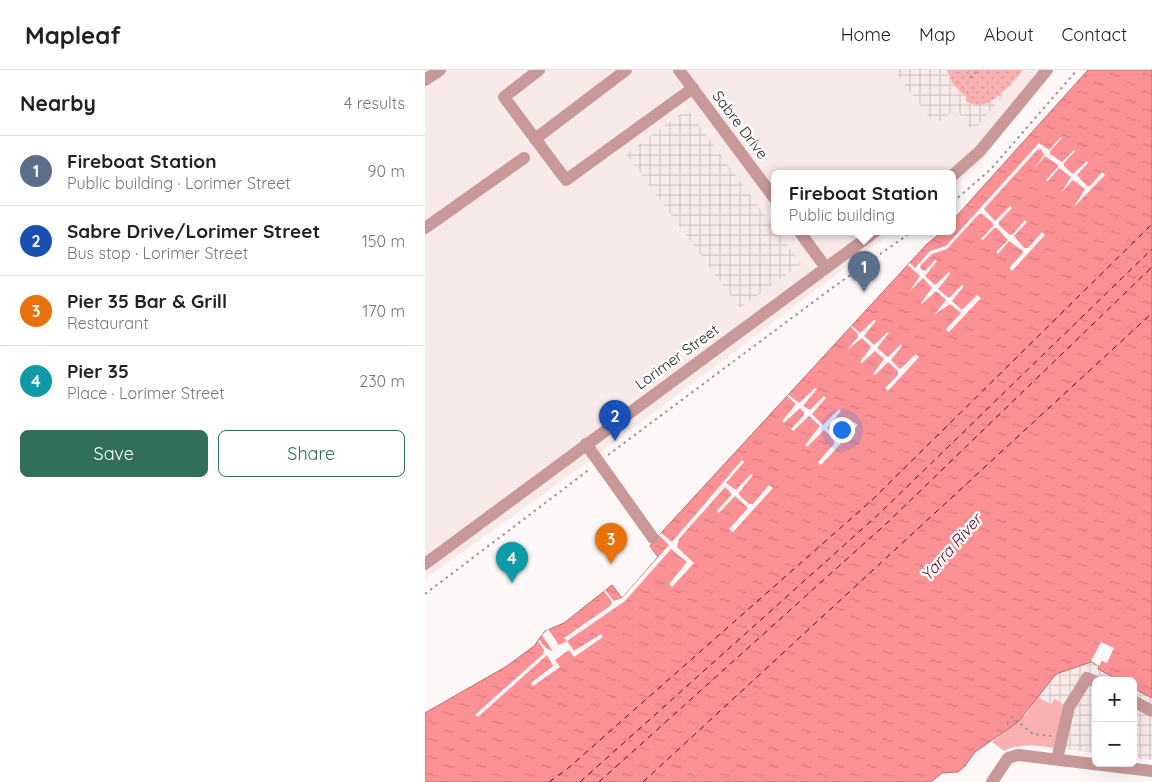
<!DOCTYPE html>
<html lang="en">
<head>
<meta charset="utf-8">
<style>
  :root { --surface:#fff; --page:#f6f6f6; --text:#202124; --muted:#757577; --line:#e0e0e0; --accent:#326f5a }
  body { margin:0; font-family:Quicksand,sans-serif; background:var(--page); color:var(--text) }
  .controls { position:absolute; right:15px; bottom:15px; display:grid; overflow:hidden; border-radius:8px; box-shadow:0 5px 20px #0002 }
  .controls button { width:45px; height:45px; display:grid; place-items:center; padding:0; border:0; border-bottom:1px solid var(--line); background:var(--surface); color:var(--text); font:25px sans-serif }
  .you { position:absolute; left:416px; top:359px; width:18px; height:18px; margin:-12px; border:4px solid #fff; border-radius:50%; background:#1a73e8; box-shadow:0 0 0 8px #1a73e833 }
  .badge { display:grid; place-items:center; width:32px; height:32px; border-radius:50%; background:var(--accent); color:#fff; font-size:16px; font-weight:700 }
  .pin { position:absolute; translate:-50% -41px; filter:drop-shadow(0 1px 2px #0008) }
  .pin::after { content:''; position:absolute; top:26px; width:18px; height:15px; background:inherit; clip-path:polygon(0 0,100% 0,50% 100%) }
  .popup { position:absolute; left:346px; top:100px; width:185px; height:65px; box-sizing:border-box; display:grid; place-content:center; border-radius:8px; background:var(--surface); filter:drop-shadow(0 1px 4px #0005); font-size:16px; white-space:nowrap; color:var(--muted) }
  .popup b { font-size:19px; color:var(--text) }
  .popup::after { content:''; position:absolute; left:50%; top:100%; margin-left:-10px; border:10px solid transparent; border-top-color:var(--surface) }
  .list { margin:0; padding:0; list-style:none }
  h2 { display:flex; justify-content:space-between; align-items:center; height:65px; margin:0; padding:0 20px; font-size:21px }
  h2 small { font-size:16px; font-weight:400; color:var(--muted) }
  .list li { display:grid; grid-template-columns:32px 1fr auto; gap:15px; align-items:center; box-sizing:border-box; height:70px; padding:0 20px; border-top:1px solid var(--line) }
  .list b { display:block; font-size:19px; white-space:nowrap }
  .list p { margin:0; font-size:16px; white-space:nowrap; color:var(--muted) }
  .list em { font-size:16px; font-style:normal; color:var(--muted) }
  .actions { display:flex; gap:10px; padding:15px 20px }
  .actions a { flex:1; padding:11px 0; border:1px solid var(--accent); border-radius:8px; text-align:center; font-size:18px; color:var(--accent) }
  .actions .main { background:var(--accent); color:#fff }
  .map { position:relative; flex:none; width:727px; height:712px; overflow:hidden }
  header { display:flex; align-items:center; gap:30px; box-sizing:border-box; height:70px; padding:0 25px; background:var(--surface); border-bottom:1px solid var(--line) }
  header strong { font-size:24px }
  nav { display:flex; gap:28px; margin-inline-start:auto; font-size:18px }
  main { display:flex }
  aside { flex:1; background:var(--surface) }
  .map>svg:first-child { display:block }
</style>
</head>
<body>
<header>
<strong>Mapleaf</strong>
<nav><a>Home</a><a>Map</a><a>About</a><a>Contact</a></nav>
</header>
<main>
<aside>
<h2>Nearby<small>4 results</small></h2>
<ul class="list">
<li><span class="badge" style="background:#5c6f8a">1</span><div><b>Fireboat Station</b><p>Public building · Lorimer Street</p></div><em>90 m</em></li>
<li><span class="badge" style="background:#1a4fb4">2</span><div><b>Sabre Drive/Lorimer Street</b><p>Bus stop · Lorimer Street</p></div><em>150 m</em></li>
<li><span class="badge" style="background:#e8710a">3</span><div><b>Pier 35 Bar &amp; Grill</b><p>Restaurant</p></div><em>170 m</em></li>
<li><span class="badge" style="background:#0f9aa8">4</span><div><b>Pier 35</b><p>Place · Lorimer Street</p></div><em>230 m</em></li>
</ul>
<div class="actions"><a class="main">Save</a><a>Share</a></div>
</aside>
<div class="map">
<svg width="727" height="712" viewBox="0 0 727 712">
  <defs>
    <pattern id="industrial-grid" width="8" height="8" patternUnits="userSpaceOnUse" patternTransform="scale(1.25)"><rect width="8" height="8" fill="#f9eaea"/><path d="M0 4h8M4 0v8" fill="none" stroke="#d5c8c8"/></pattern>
    <pattern id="grass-dots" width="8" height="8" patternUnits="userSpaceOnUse" patternTransform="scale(1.25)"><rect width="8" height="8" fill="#f8b0b1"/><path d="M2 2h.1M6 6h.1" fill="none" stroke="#d49798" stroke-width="1.8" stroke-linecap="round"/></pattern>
    <pattern id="water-ripples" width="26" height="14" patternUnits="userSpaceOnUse" patternTransform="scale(1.25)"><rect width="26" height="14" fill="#fb9195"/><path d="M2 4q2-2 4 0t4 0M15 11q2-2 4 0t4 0" fill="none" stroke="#d77c80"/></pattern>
  </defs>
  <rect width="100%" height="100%" fill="#fdf7f7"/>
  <!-- built -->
  <path fill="#f9eaea" d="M0,0H627L548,101L528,117V103H350V161H469L170,387L0,509Z"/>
  <!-- industrial -->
  <g fill="url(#industrial-grid)">
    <path d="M469,0H599L548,62L531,39L510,55Z"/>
    <path d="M262,39L376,194L315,238L201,84Z"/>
    <path d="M689,578L673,599L695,611H671V683L639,679L626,634L612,627L631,604L666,591Z"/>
    <path d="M708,618L727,628V690L708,688Z"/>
  </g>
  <!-- grass -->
  <path fill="url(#grass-dots)" d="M522,0H598C586,14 562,46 541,31V27L528,14Z"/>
  <!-- green -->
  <path fill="#f8b0b1" d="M612,627L626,634L630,629L648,640L639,679C621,677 596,671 579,681L567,672L602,643Z"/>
  <!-- water -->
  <path fill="url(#water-ripples)" stroke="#b96e71" d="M663,0H727V628L708,618V611H695L673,599L674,596L666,592L631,604L593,652L550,682L540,696L533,702L517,703L506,712H0V643L82,596L109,576L120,561L139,553L187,515L197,528L233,487L225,476L236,463L502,174L518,161H528V150Z"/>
  <!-- pier -->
  <g fill="#fdf7f7">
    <path d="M636,67L637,68L625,81V84L637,92L649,80L650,81L639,93V96L648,104L662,91L663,93L652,105L662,116H665L677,102L680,105L648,138L660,119L648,110L636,123L646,107L634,98L623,111L621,110L633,97V95L620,86L609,99L619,85L616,79L612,80L559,139L570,151L585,136L587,138L574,152V155L585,165L588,164L600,150L602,152L589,166L599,178H603L617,162L620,165L587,201L584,198L597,184L598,181L584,171L573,184L571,182L583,170L572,158H569L558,170L556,169L568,156V153L557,144H554L522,179L507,184L495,196L496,199L500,201L510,190L512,191L500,206L510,215L524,202L525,204L513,219L524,228L537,215L539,216L527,231L537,240L552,225L556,228L524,262L522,261L521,259L536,243L525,234L509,245L521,230L511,221L497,234L496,233L507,218L498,208L484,222L495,206L483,195L485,193L490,198L505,181L521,176L614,73L624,80Z"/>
    <path d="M449,250L451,251L439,266L449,275L463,262L464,263L452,278L463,287L476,274L477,276L466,290L475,299L491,284L494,287L463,321L460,318L473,305V301L463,292L450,305L448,304L459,289L450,281L437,293L435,292L446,277L437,268L422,280L433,267V264L426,257L427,256L435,263Z"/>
    <path d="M390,318L392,319L378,336L385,340L399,326L401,328L387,344L398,355L414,339L416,341L402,358L413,368L429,352L433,355L396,395L393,392L409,374L410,370L399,360L382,377L380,375L395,356L384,346L368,361L366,359L379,345V342L375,338L359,353L357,351L371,334L362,326L364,325L374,333Z"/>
    <path d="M317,390L319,392L301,413L311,420L326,404L328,405L313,424L324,434H328L344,415L348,418L308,462L304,459L323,438L310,426L294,443L292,441L307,424L300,417L254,469L252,477L269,493L247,517L244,514L262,492L246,479L200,531L142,571L139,568L185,536L187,532L179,521L180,520L189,531L197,528L244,475L234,465L236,463L247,472Z"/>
    <path d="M123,559L134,575L142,571L149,581L176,564L178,567L149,587L144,580L130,590L135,597L108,616L106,613L128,596L122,585L53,647L50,645L118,584L119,580L113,571L114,570L121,578L128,582L117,565Z"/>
    <path d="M676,572L689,578L682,593L677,591L674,596L666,591Z"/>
  </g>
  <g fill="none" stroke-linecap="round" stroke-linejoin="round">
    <!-- ferry -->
    <g stroke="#630117" stroke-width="1" stroke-dasharray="6 5" stroke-linecap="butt">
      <path d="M124,712L141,700L446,431L727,154"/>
      <path d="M155,712L455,443L727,179"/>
      <path d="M174,712L463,452L727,197"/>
      <path d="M218,712L727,243"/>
    </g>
    <!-- path -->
    <g stroke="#999595" stroke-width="2" stroke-dasharray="2.5 4" stroke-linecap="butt">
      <path d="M545,8L553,0"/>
      <path d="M528,132L566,99L652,0"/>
      <path d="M183,385L407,218L488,161"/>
      <path d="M0,524L165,399"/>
      <path d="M582,654L587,647L608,664L626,666"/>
    </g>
    <!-- minor -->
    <g stroke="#c99999" stroke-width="12">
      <path d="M114,0L79,27L141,110L268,18"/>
      <path d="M254,0L350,129"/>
      <path d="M0,10L15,0"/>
      <path d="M110,69L201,0"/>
      <path d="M528,105L555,81L622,0"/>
      <path d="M0,158L99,88"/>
      <path d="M374,161L401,198"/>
      <path d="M161,374L228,468"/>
      <path d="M0,494L451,161"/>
      <path d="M708,631L727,641"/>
      <path d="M632,689L644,637L662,608L671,612"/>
      <path d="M567,712L583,688L593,685L727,701"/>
    </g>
  </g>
  <g text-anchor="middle" stroke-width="5" stroke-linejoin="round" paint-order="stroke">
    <!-- street labels -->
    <g font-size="15" fill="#1e1c1c" stroke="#fff">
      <text transform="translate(315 55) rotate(53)" y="5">Sabre Drive</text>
      <text transform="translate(252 287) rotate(-36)" y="5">Lorimer Street</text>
    </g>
    <!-- water labels -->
    <g font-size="16" font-style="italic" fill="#630117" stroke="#fff">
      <text transform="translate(526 477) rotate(-49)" y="6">Yarra River</text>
    </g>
  </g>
</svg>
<div class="controls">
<button>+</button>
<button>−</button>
</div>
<div class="you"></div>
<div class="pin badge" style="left:439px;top:222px;background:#5c6f8a">1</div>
<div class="popup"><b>Fireboat Station</b>Public building</div>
<div class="pin badge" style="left:190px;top:371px;background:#1a4fb4">2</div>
<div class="pin badge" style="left:186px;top:494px;background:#e8710a">3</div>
<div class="pin badge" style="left:87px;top:513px;background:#0f9aa8">4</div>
</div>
</main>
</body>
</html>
